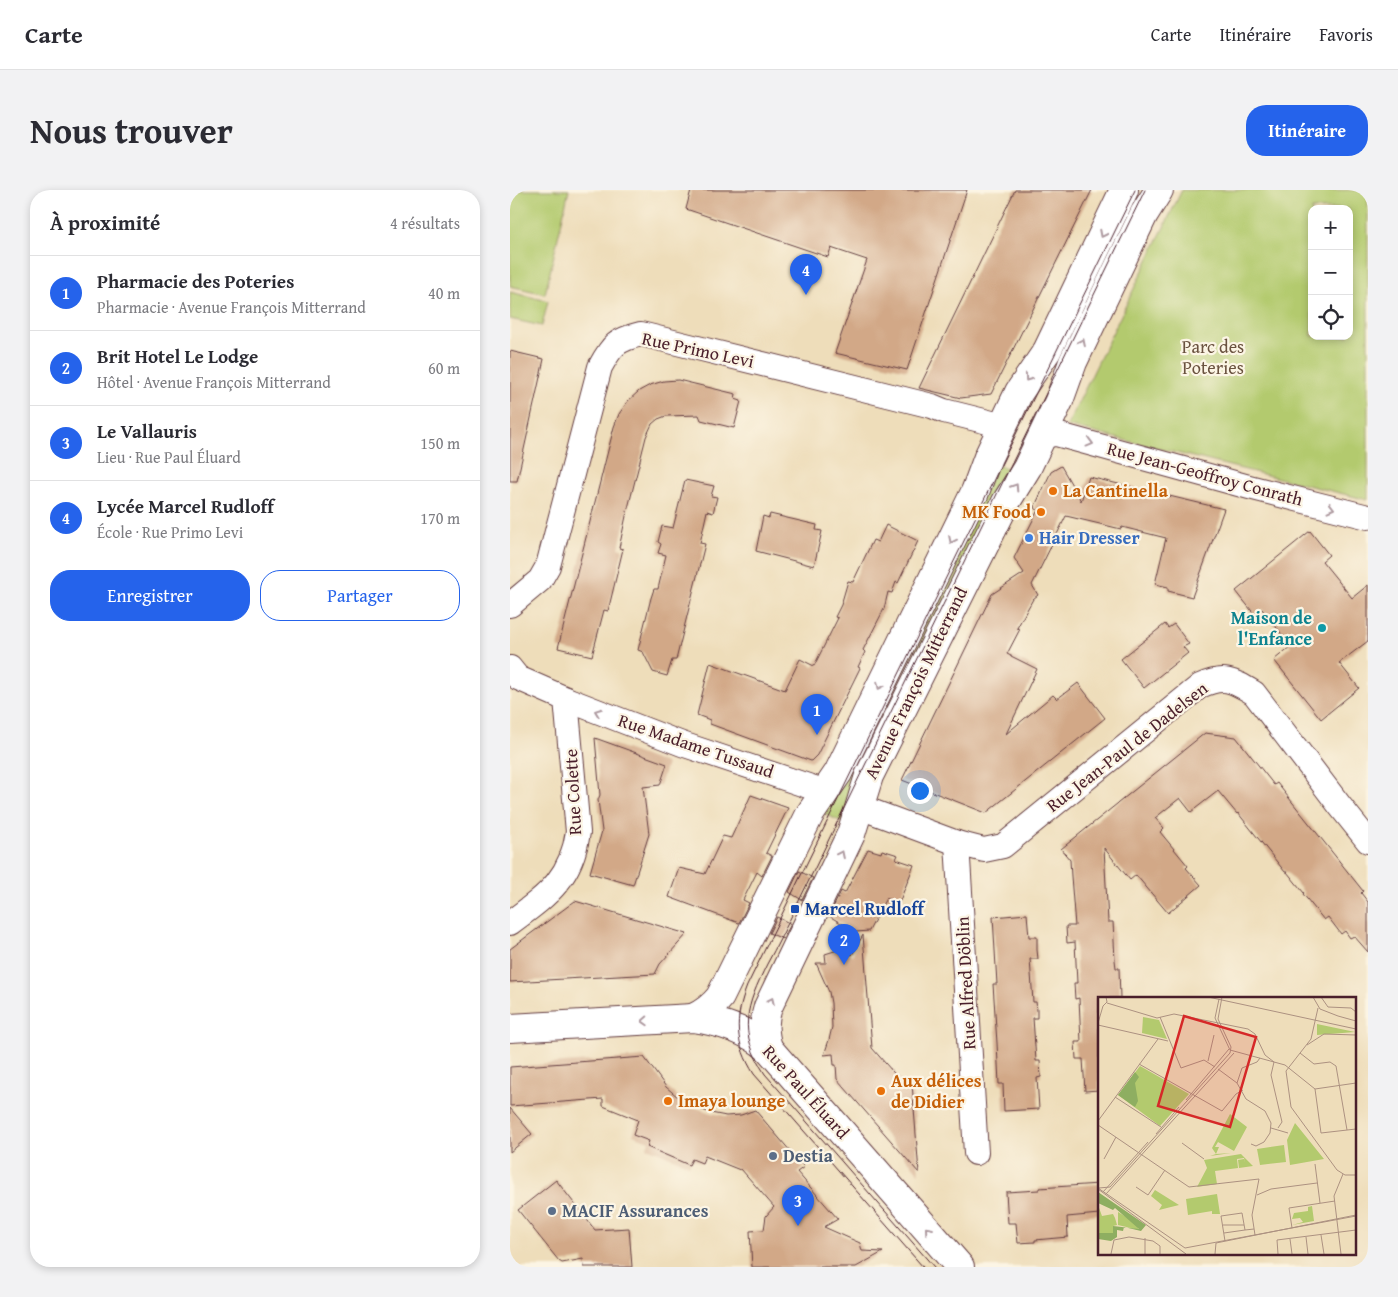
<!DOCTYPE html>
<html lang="fr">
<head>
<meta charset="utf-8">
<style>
  :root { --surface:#fff; --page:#f2f2f3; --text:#2b2b33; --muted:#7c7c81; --line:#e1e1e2; --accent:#2563eb }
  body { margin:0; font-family:"Gentium Book Plus",serif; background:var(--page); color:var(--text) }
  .controls { position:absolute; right:15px; top:15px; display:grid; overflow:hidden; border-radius:10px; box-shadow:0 2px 8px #0003 }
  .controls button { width:45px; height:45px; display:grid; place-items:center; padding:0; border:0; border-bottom:1px solid var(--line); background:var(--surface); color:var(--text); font:25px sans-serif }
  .you { position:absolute; left:409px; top:600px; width:18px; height:18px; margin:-12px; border:4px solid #fff; border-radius:50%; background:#1a73e8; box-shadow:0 0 0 8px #1a73e833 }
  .badge { display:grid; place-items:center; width:32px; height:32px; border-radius:50%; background:var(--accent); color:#fff; font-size:16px; font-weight:700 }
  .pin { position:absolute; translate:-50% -41px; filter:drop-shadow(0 1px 2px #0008) }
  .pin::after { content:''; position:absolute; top:26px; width:18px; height:15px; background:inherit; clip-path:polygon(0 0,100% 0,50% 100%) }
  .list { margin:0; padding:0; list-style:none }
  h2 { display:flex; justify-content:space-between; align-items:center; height:65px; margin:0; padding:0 20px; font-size:21px }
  h2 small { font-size:16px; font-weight:400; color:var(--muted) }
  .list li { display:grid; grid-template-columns:32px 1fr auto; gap:15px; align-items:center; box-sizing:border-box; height:75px; padding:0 20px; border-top:1px solid var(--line) }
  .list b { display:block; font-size:19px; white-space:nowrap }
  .list p { margin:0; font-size:16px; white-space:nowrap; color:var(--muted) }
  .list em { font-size:16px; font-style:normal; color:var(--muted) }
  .actions { display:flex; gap:10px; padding:15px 20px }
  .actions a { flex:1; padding:11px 0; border:1px solid var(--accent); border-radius:20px; text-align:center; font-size:18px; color:var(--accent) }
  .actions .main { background:var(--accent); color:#fff }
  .icon { flex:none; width:28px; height:28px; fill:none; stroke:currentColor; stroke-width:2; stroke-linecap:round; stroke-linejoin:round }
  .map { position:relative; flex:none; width:858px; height:1077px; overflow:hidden; border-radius:20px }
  header { display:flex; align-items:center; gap:30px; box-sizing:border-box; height:70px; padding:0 25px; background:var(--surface); border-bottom:1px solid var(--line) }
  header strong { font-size:24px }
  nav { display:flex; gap:28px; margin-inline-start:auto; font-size:18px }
  .intro { display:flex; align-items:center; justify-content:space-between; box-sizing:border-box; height:120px; padding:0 30px }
  h1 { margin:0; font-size:35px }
  .button { padding:12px 22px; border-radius:20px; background:var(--accent); color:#fff; font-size:18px; font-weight:700 }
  main { display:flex; gap:30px; padding:0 30px }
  aside { flex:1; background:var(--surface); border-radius:20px; box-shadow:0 2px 8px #0003 }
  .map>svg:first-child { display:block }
</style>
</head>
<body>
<header>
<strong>Carte</strong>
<nav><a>Carte</a><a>Itinéraire</a><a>Favoris</a></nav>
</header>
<div class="intro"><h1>Nous trouver</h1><a class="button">Itinéraire</a></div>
<main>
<aside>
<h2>À proximité<small>4 résultats</small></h2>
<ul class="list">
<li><span class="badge">1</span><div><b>Pharmacie des Poteries</b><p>Pharmacie · Avenue François Mitterrand</p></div><em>40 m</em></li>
<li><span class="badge">2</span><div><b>Brit Hotel Le Lodge</b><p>Hôtel · Avenue François Mitterrand</p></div><em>60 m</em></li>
<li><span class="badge">3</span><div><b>Le Vallauris</b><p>Lieu · Rue Paul Éluard</p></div><em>150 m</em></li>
<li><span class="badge">4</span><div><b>Lycée Marcel Rudloff</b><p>École · Rue Primo Levi</p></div><em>170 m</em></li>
</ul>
<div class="actions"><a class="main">Enregistrer</a><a>Partager</a></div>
</aside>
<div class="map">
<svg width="858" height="1077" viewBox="0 0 858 1077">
  <rect width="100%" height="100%" fill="#fcf5e5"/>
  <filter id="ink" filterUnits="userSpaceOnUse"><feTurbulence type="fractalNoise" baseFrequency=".02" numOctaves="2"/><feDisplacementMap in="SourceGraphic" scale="10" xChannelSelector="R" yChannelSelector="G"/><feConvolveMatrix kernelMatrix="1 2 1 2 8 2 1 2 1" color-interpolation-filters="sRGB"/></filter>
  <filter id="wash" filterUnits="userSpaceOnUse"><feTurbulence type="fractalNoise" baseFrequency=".0096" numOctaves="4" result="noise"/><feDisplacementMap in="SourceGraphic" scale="20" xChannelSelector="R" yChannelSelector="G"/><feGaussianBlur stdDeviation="1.12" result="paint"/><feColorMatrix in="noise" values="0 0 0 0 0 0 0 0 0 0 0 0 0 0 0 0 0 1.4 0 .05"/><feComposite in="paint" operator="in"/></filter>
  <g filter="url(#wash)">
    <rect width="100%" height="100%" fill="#eeddba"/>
    <!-- green -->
    <g fill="#b3ca6e" stroke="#7e744c" fill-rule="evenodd">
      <path d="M0,0H59L35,104L0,96Z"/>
      <path d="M672,0H858V310L557,236ZM802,19H839V146H802Z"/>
      <path d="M0,102L38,111L32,136L0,129Z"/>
      <path d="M483,274L508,281L339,635L308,621Z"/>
    </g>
    <g id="blocks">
      <!-- building -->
      <g fill="#d2a887">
        <path d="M181,0H457L397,180L325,163L357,70L321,58L318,67L176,19Z"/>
        <path d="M505,0H582L481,204L451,208L409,198Z"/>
        <path d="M0,161L34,169L7,291H0Z"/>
        <path d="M168,190L226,204L225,209L231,211L224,238L191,230L189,225L156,226L148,229L142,234L136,247L116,326L109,358L113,359L98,421L94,420L82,466L48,458L104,237L109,224L118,211L129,201L140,195L154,191Z"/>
        <path d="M551,276L571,311L579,287L714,319L682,407L658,401V397L645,394L656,348L612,337L611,339L556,326L522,395L528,405L523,409L507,438L510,439L497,464L527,479L496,544L543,505L547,509L568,493L595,528L476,623L392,590L482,404L514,383L504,368L528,320L524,318L541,282Z"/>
        <path d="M175,290L204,296L201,306L207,307L203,323L197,321L190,353L195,354L166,470H162L157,486L143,482L133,462L128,460L141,408L144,399H148L156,365L148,363L151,354L148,352L152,336L163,338Z"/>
        <path d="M260,324L307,335L306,340L312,341L304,376L246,361L253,326L259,328Z"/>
        <path d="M376,335L408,351L388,393L386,392L382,403L378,402L374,419L353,460L355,462L348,477L350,478L307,565L301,571L200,534V530L187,525L200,473L275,500L290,469L304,476L328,428L325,427L331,415L338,391L343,392L363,350L368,352Z"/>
        <path d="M800,341L819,365L812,371L842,408L858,395V451L829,473L849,498L811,529L764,470L781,456L752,419L745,425L726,401Z"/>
        <path d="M655,434L658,438L664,434L679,454L673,457L678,463L634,498L611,469Z"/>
        <path d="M695,543L726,547L764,595L767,593L853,701L851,703L858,712V762L844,746L840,748L835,741L831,744L818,727L814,730L793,704L794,703L777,682H775L728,623L727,624L708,601L681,622L670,608L645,628L654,638L650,642L678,676L676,678L691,695L658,723L626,685L620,690L594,658L598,732H603L605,770L606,778H609L610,808H589V900L575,901L573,869H566L565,852H571L569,808L565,809L564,793H567L565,752L557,753L556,736H565L561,686L560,670L551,659Z"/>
        <path d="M85,548L157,574L150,595L133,597L139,644L123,695L80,683L92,641L88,610L90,605Z"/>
        <path d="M241,605L278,618L256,663L262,666L252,686L247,682L233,710L239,713L229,733L159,707L169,678L195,684L213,646L221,648Z"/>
        <path d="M358,659L371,663L372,660L388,665L386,669L404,675L389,713L376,708L359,741L346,742L319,726L331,701L335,703Z"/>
        <path d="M289,681L303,688L292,710L279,702Z"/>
        <path d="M65,711L177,744L150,774L145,784L0,792V759Z"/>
        <path d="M517,724L519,747H527V760L528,769H520L523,812H526L527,820V828H523L526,871H530L531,887L527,888L529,919L494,921L493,894H489L487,853L483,794H487L483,727Z"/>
        <path d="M267,727L281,734L273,749L259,743Z"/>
        <path d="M353,745L362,858L396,897L402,893L409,983L327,889L326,875H324L323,864L314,865L319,850L322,837L321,813L319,802L306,773H316L315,764L331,759L342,765Z"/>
        <path d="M134,867L156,897L168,907L187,918L201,923L216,926L231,925L245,920L294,977L287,982L328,1029L314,1037L350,1053L352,1061L373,1062L346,1077H242L240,1041L254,1040L256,1026L264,1017L231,979L230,980L195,966L192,973L182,969L179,975L137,957L139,951L123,945L128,930L93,916V909L0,916V877Z"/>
        <path d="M0,918L22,944L0,962Z"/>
        <path d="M46,990L85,1040L119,1038L122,1077H74L73,1069L52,1073L49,1071L8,1020Z"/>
        <path d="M589,994V1024L557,1027L558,1047L525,1050V1052L508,1053L506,1033H498L496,1002L529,1000V998Z"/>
      </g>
    </g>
  </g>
  <g filter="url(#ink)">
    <use href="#blocks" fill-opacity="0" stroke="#633c40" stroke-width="1"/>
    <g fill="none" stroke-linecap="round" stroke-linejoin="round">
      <!-- minor casing -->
      <g stroke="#633c40" stroke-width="26">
        <g id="minor">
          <path d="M533,246L546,244L739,297L858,327"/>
          <path d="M0,415L30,390L38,376L90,177C102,155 106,150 131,144L422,216L434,221L494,236"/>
          <path d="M0,478L8,488L56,509L68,642C61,690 36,706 0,733"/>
          <path d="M56,509L172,554L316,602"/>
          <path d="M350,617L447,653L474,660L493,656L690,496C714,485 722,490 744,503L830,616L858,651"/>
          <path d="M447,653L466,963"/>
        </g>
      </g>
      <!-- tertiary casing -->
      <g stroke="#633c40" stroke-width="30">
        <g id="tertiary">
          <path d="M183,828C194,823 202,817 210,807L300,624L328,583L465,302L478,267L509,202L537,161L614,0"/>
          <path d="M0,838L183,828C211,832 237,840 258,858L450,1077"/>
          <path d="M258,858C254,843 253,832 258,817L341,644L359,586L496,312L517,278L549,211L563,172L634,24L649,0"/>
        </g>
      </g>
      <!-- minor -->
      <use href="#minor" stroke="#fff" stroke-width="24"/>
      <!-- tertiary -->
      <use href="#tertiary" stroke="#fff" stroke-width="28"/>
      <!-- tram -->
      <g stroke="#4a1f2b" stroke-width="1">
        <path d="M413,1077L244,884C225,854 224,829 237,796L625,0"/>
        <path d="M424,1077L255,884C227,841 236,817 257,774C267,756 276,737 285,719L635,0"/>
      </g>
    </g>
    <!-- one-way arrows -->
    <defs><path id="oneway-chevron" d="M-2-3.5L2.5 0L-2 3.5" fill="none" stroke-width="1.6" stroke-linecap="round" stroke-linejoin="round" transform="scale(1.25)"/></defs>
    <g stroke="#ae9aa0">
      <use href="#oneway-chevron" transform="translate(593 44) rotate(117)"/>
      <use href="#oneway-chevron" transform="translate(572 152) rotate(-64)"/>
      <use href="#oneway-chevron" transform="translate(518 188) rotate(126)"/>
      <use href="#oneway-chevron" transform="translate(580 253) rotate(15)"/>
      <use href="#oneway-chevron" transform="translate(505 297) rotate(-57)"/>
      <use href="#oneway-chevron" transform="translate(821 318) rotate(14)"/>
      <use href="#oneway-chevron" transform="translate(442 350) rotate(116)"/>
      <use href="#oneway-chevron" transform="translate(370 496) rotate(116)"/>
      <use href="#oneway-chevron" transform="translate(88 522) rotate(-159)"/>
      <use href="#oneway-chevron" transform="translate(331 664) rotate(-64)"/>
      <use href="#oneway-chevron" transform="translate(261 811) rotate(-65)"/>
      <use href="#oneway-chevron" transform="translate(135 831) rotate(177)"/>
      <use href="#oneway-chevron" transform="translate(418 1040) rotate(-131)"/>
    </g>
  </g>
  <!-- markers -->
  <g fill="#e8710a" stroke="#fcf5e5" stroke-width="2">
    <circle cx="543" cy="301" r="5"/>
    <circle cx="531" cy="322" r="5"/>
    <circle cx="371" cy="901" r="5"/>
    <circle cx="158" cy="911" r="5"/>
  </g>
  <circle fill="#3f7fe0" stroke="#fcf5e5" stroke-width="2" cx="519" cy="348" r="5"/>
  <circle fill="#0f9aa8" stroke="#fcf5e5" stroke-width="2" cx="812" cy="438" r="5"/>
  <rect fill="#1a4fb4" stroke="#fcf5e5" stroke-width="2" x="280" y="714" width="10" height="10" rx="2.5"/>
  <g fill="#5c6f8a" stroke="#fcf5e5" stroke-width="2">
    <circle cx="263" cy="966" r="5"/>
    <circle cx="42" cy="1021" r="5"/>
  </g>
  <g text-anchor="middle" stroke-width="4.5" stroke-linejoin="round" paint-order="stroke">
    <!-- park labels -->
    <g font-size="18" fill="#6a523f" stroke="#fcf5e5">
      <text x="703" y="163">Parc des<tspan x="703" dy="21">Poteries</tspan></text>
    </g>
    <!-- street labels -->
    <g font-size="18" fill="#4a1f2b" stroke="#fcf5e5">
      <text transform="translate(188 160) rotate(12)" y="6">Rue Primo Levi</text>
      <text transform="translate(695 284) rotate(15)" y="6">Rue Jean-Geoffroy Conrath</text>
      <text transform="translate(406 493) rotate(-64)" y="6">Avenue François Mitterrand</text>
      <text transform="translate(186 556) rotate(19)" y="6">Rue Madame Tussaud</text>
      <text transform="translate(617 557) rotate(-38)" y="6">Rue Jean-Paul de Dadelsen</text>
      <text transform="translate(63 602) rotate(-93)" y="6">Rue Colette</text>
      <text transform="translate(456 793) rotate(-93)" y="6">Rue Alfred Döblin</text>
      <text transform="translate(296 902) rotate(48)" y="6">Rue Paul Éluard</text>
    </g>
    <!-- food labels -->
    <g font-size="18" font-weight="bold" fill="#c56008" stroke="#fcf5e5" text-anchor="start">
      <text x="553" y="307">La Cantinella</text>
      <text x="521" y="328" text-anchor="end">MK Food</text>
      <text x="381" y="897">Aux délices<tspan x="381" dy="21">de Didier</tspan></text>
      <text x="168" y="917">Imaya lounge</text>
    </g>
    <!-- shop labels -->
    <g font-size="18" font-weight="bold" fill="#366cbe" stroke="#fcf5e5" text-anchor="start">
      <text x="529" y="354">Hair Dresser</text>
    </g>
    <!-- culture labels -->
    <g font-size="18" font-weight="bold" fill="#0d838f" stroke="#fcf5e5" text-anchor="end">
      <text x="802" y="434">Maison de<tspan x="802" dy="21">l'Enfance</tspan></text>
    </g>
    <!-- transit labels -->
    <g font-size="18" font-weight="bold" fill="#164399" stroke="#fcf5e5" text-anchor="start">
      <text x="295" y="725">Marcel Rudloff</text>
    </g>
    <!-- service labels -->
    <g font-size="18" font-weight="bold" fill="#4e5e75" stroke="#fcf5e5" text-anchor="start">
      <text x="273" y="972">Destia</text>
      <text x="52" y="1027">MACIF Assurances</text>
    </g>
  </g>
  <!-- overview -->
  <g transform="translate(588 807)">
    <rect width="258" height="258" fill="#eeddba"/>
    <path d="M45,20L61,23L69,42L44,36ZM219,27L257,35L219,38ZM42,69L91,97L62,129L20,98ZM132,117L149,130L136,154L120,145L117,150H121L118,157L133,156L112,159L118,157L114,151ZM197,126L226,162L192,168L189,143ZM186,148L188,165L162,168L159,152ZM143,157L155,169L141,171L140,163L146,162L147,166L146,161L139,162L140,171L117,174L119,187L99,190L109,171L106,163ZM57,193L81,208L61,213L64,208L53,199ZM119,197L122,217H114V214L90,218L88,202ZM0,208L4,219L15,217L17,221L19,228L15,229V236H1ZM214,209L216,224L194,228L205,225L202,221L194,222L196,216L210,214V210ZM20,215L38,226L41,233L20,228Z" fill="#b3ca6e"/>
    <path d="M37,75L41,80L37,86L40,104L37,110L20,98ZM0,195L48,228L43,234L26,230L25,234L19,233V240L13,244L0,242L1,236H15V229L41,232L17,211L15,213L0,206Z" fill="#8eae61"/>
    <path fill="none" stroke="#ac9181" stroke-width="1" d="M110,0L258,32M215,0L222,12L240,19M223,0L230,10L253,11L258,15M121,2L117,21L132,53L187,68L217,92M9,6L59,21L76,17L150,32L157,37L167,58L176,65M220,11L213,42L188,74L193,110L239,173L247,178H258M240,19L258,24M62,20L83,71L106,63L117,70M0,26L5,9L9,5L8,0M0,28L70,44M209,48L226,37L258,38M202,56L216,67L232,65L238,69L249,133M110,64L116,38M176,65L173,78L184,125L180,131M41,67L124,114L138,97L145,93M120,72L139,86M217,92L223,136L258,132M217,92L258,86M17,100L63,130M88,103L131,52M0,124L60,42M0,128L91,190L161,182L154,218L157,238M173,131L190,136M58,137L81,110M84,146L106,162M153,147L158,149L166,145L172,136L173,126L167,114L148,102L139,86L144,71L159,65L162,61M6,162L18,140M217,167L222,206M38,190L50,198L67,173M0,191L87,251L258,219M1,191L12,190L132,56L133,50L120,22L124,0M0,192L88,257M5,195L50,145M8,197L136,56M159,198L173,192L219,186M125,228H146M194,231L191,211L237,204M126,236L147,233M223,238L226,257M208,240L210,257M192,242L194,257M127,244L123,219L144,216L147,233L156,232M13,257L16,243L31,240L55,244L62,249V257M47,257V241M117,257L118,246L258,218M180,257L179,243L258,233M243,257L236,199L245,177"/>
    <path fill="#d62828" fill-opacity="0.15" stroke="#d62828" stroke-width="2.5" d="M86,19L158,40L132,130L60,109Z"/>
    <rect width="258" height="258" fill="none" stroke="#4a1f2b" stroke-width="2.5"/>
  </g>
</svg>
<div class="controls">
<button>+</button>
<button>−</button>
<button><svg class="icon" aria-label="locate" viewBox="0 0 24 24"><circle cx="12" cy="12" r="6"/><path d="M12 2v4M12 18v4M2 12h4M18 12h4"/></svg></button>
</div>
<div class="you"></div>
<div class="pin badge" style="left:307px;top:545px">1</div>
<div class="pin badge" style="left:334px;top:775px">2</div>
<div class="pin badge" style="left:288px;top:1036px">3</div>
<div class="pin badge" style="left:296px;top:105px">4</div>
</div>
</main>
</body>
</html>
